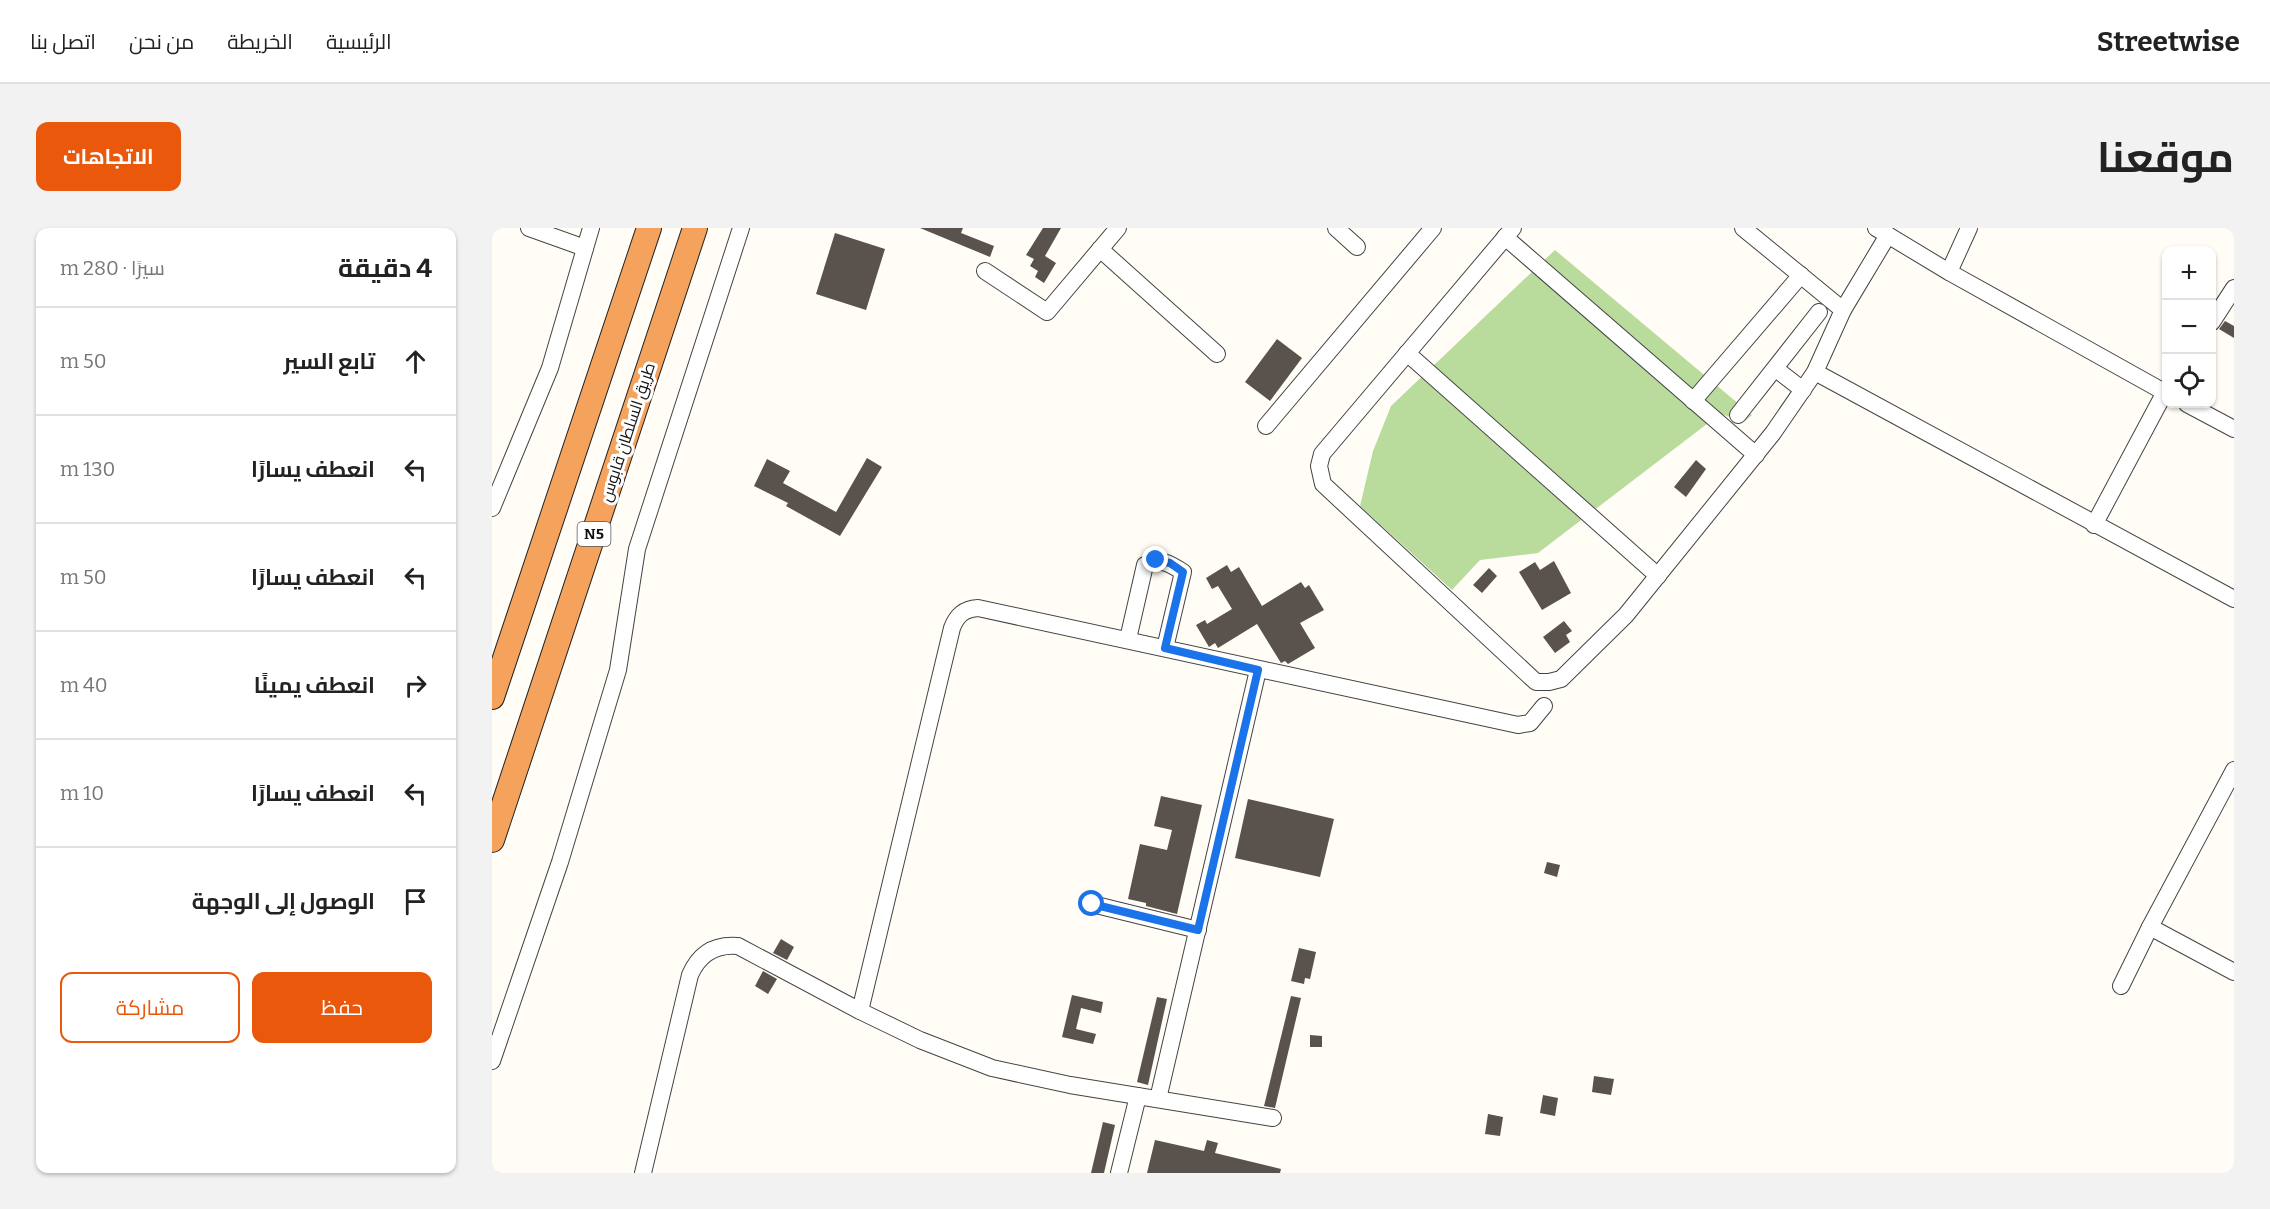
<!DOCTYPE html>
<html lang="ar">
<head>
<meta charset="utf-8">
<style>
  :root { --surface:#fff; --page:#f2f2f2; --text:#222; --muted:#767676; --line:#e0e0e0; --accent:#ea580c }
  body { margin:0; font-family:Bitter,Cairo,serif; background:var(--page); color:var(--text); direction:rtl }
  .controls { position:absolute; right:18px; top:18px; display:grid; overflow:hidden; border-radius:12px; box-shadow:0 2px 4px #0004 }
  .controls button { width:54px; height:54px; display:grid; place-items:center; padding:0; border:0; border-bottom:2px solid var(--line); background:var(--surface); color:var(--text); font:30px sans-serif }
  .stop { position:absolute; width:18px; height:18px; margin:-14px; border:4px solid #1a73e8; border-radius:50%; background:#fff }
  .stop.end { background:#1a73e8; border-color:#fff; box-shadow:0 2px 6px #0008 }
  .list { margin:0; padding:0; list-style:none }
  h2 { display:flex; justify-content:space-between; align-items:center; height:78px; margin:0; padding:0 24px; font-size:26px }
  h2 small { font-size:20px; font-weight:400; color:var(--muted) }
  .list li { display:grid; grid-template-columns:39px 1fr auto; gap:18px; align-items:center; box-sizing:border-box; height:108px; padding:0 24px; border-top:2px solid var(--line) }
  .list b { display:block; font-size:22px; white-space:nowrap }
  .list em { font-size:20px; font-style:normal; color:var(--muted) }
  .actions { display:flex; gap:12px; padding:18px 24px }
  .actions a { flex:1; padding:14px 0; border:2px solid var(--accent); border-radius:12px; text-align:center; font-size:21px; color:var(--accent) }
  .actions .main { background:var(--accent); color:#fff }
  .icon { flex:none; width:33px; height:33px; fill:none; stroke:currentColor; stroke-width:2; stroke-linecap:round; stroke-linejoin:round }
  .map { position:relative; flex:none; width:1742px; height:945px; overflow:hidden; direction:ltr; border-radius:12px }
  header { display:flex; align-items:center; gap:36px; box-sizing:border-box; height:84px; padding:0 30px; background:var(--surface); border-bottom:2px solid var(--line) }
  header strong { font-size:28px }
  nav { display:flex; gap:33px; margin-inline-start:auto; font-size:21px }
  .intro { display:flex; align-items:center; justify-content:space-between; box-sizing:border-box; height:144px; padding:0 36px }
  h1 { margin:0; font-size:42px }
  .button { padding:15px 27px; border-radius:12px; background:var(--accent); color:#fff; font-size:21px; font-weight:700 }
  main { display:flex; gap:36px; padding:0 36px }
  aside { flex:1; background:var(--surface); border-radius:12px; box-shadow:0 2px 4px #0004 }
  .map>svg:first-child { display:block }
</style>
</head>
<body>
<header>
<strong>Streetwise</strong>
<nav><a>الرئيسية</a><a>الخريطة</a><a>من نحن</a><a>اتصل بنا</a></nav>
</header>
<div class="intro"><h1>موقعنا</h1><a class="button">الاتجاهات</a></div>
<main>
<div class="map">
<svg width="1742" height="945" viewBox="0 0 1742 945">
  <rect width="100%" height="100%" fill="#fffdf5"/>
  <!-- forest -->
  <path fill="#b9dc9c" d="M1063,22L1260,187L1253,193L1228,186L1046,325L988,332L960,362L868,278L881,223L899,178Z"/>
  <!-- building -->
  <g fill="#5a524d">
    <path d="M428,0H471L469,5L502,18L498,29Z"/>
    <path d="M551,0H569L553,28L564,35L552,55L543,49L546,43L538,38L542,31L534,27Z"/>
    <path d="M343,5L393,21L374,82L324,66Z"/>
    <path d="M1733,93L1742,98V110L1727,101Z"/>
    <path d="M785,111L810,130L778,173L753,154Z"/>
    <path d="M375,230L390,239L348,308L294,278L296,275L262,258L275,231L298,243L291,255L344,284Z"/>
    <path d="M1204,232L1214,241L1194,269L1182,259Z"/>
    <path d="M1062,333L1079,365L1050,382L1027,344L1043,334L1048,342Z"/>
    <path d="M735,337L739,344L747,339L770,378L809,354L813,360L817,357L832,382L808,395L823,420L796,436L793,433L789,435L765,396L726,420L723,415L717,419L704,397L713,392L715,396L740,381L726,358L720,361L714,350Z"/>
    <path d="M997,340L1005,348L990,365L981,357Z"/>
    <path d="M1072,393L1080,403L1074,407L1078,414L1063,425L1051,409Z"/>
    <path d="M669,568L710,577L685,686L654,678V675L636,671L648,616L675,622L680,602L662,598Z"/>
    <path d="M756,571L842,591L828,649L743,630Z"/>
    <path d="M1055,634L1068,637L1065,649L1052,645Z"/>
    <path d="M289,711L302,719L295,732L281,725Z"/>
    <path d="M807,720L824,724L818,751L813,750L812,756L799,753Z"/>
    <path d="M271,743L285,751L276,766L263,758Z"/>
    <path d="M580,767L611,774L609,785L589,780L584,801L604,806L601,816L570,809Z"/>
    <path d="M799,768L809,770L783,880L772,878Z"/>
    <path d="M665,769L675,771L656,857L645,854Z"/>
    <path d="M818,807L830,808V819H818Z"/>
    <path d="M1102,848L1122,851L1119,867L1100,864Z"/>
    <path d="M1051,867L1066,870L1063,888L1048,885Z"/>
    <path d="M996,886L1011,889L1008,908L993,906Z"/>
    <path d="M611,894L623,897L612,945H599Z"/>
    <path d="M663,912L712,923L715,912L726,915L723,925L789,941L788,945H655Z"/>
  </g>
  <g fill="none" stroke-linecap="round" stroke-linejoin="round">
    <!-- minor casing -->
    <g stroke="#444" stroke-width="18">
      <g id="minor">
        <path d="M37,0L93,20"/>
        <path d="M844,0L865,19"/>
        <path d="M1021,0L830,226L827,238L831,256L1044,454H1057L1069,451L1134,387L1281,205L1323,144L1351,82L1251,0"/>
        <path d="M1384,0L1457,44L1674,165"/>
        <path d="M1013,9L1264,227"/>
        <path d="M608,21L725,126"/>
        <path d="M493,43L555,84L626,0"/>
        <path d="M1457,44L1477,0"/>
        <path d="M1351,82L1396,7"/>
        <path d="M1720,94L1742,60"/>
        <path d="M915,125L1166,348"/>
        <path d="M1284,141L1311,162"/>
        <path d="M1323,144L1742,371"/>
        <path d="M1201,173L1309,47"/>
        <path d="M1695,176L1742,201"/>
        <path d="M1246,187L1327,84"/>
        <path d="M774,198L941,0"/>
        <path d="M0,280L58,140L99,0"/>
        <path d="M1602,297L1674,162"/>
        <path d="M636,411L653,337C669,330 677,335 691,344L673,420"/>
        <path d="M600,676L706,702"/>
        <path d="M1658,699L1742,744"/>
        <path d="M1629,758L1658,699L1742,542"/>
        <path d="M368,783L460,400C465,387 472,381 486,380L1026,497L1038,495L1052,478"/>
        <path d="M0,833L68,634L126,442L145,321L249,0"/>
        <path d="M666,871L766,442"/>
        <path d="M151,945L198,747C207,726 223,716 246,718L368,783L428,812L500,840L578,857L781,890"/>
        <path d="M627,945L646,868"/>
      </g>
    </g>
    <!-- highway casing -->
    <g stroke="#222" stroke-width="26">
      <g id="highway">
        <path d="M0,469L157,0"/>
        <path d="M0,612L203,0"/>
      </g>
    </g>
    <!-- minor -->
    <use href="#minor" stroke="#fff" stroke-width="16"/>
    <!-- highway -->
    <use href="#highway" stroke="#f5a25d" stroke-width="24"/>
  </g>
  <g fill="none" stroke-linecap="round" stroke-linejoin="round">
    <!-- route -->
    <path stroke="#1a73e8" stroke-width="8" d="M600,676L706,702L766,442L673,420L691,344L678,335L664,332"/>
  </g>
  <g text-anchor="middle" stroke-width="6" stroke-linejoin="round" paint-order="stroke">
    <!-- shield labels -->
    <rect fill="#fff" stroke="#585858" stroke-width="1.5" x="85.5" y="294" width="33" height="24" rx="4.5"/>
    <g font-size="15" font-weight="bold" fill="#111">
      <text x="102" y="311">N5</text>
    </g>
    <!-- street labels -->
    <g font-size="16" fill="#111" stroke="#fff">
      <text transform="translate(135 204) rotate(-72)" y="6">طريق السلطان قابوس</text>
    </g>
  </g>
</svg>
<div class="controls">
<button>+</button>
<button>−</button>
<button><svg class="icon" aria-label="locate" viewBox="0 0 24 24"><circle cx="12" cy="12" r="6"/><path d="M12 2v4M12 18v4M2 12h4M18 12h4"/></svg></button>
</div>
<div class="stop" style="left:600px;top:676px"></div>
<div class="stop end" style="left:664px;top:332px"></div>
</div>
<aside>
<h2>4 دقيقة<small>سيرًا · 280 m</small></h2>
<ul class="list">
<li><svg class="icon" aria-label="ahead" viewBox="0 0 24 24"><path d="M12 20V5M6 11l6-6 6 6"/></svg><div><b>تابع السير</b></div><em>50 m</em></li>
<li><svg class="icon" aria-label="left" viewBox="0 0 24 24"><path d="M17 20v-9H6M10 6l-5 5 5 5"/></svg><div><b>انعطف يسارًا</b></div><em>130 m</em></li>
<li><svg class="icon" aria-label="left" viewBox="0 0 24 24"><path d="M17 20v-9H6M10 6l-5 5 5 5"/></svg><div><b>انعطف يسارًا</b></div><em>50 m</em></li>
<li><svg class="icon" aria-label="right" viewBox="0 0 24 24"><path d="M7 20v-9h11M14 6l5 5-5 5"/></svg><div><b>انعطف يمينًا</b></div><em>40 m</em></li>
<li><svg class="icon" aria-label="left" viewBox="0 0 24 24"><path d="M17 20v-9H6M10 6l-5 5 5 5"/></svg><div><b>انعطف يسارًا</b></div><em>10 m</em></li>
<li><svg class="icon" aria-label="arrive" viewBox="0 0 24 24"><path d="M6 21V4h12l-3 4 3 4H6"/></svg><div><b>الوصول إلى الوجهة</b></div></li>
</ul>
<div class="actions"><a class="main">حفظ</a><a>مشاركة</a></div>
</aside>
</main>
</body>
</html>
